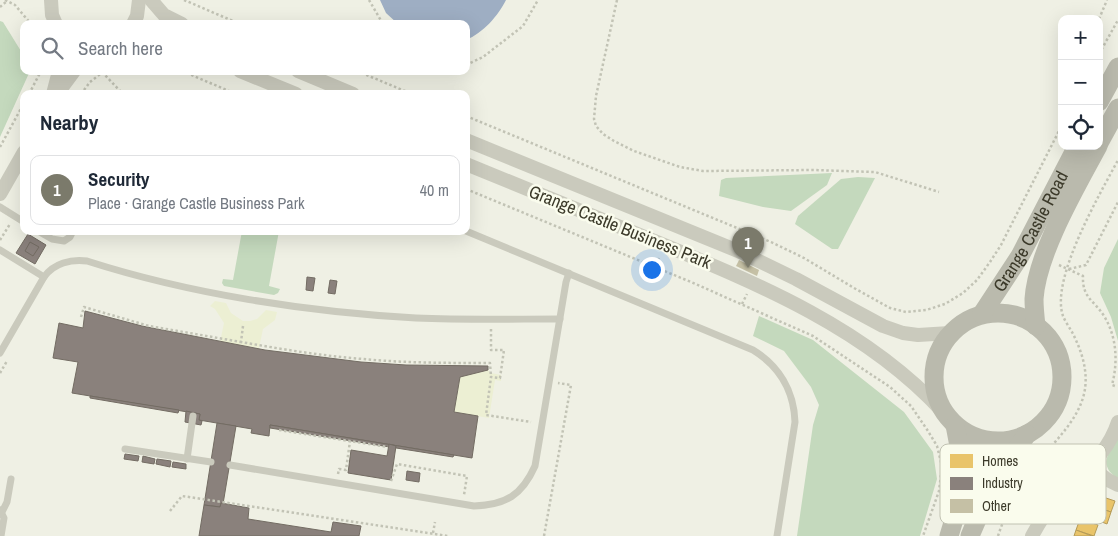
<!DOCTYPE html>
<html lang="en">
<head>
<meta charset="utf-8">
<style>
  :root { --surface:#fff; --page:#f6f6f7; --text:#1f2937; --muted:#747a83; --line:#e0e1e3; --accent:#7b7a6b }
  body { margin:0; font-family:"Archivo Narrow",sans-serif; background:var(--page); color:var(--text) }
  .controls { position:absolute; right:15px; top:15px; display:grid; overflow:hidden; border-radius:10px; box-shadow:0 5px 20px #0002 }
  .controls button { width:45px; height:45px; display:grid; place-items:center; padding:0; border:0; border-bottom:1px solid var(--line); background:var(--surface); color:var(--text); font:25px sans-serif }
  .you { position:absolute; left:651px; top:269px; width:18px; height:18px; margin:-12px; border:4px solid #fff; border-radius:50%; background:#1a73e8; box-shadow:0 0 0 8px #1a73e833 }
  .badge { display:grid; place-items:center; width:32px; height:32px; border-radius:50%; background:var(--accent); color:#fff; font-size:16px; font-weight:700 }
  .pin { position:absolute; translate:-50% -41px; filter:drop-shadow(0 1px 2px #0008) }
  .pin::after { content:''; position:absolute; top:26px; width:18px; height:15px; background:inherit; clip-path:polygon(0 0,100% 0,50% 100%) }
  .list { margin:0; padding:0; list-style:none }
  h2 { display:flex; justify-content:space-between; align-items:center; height:65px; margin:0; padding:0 20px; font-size:21px }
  h2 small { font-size:16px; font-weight:400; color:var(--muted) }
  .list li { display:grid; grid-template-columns:32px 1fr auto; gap:15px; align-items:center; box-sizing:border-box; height:70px; margin:0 10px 10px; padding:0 10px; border:1px solid var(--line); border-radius:10px }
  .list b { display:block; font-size:19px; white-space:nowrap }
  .list p { margin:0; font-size:16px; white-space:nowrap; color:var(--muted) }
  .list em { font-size:16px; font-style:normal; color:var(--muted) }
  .icon { flex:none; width:28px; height:28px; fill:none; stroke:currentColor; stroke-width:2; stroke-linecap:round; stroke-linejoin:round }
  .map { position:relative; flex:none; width:1118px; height:536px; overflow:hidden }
  .search { position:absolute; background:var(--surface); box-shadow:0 5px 20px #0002; left:20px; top:20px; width:450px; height:55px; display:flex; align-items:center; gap:12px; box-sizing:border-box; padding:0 18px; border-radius:10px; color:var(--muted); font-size:19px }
  .panel { position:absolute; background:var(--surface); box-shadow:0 5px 20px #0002; left:20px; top:90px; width:450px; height:145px; border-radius:10px }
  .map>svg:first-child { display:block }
</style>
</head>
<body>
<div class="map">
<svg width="1118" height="536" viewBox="0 0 1118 536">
  <rect width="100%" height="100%" fill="#eff0e4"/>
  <!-- green -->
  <g fill="#c4d9bd">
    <path d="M0,21L3,22L24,56V71H30L0,137Z"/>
    <path d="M832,173L827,185L791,211L763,207L719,196L721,180L726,178Z"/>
    <path d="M858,177L875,178L838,249H832L795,224L798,216L841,179Z"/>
    <path d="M242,231H279L269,286L280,289L278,293L274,295L224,286L222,283L223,279L233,280Z"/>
    <path d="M1118,239V341L1111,317L1100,293L1104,268Z"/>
    <path d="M759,316L813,340L904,412L933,452L937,479L920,536H797L813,425L819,405L811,387L784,351L753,336Z"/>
    <path d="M1118,436V479C1098,465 1108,454 1118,436Z"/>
  </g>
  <!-- plaza -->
  <g fill="#ecefd3">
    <path d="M215,301L226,303L231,313L243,321H250L257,319L266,310L277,312L275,320L263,329L259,348L220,342L224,323L215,309L210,306Z"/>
    <path d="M488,370L491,373L501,375V381L495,380L489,418L454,412L460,377Z"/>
  </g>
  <!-- water -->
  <path fill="#9eaec3" d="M380,0H506C498,16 483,33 466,40V24H398L386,13Z"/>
  <!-- homes -->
  <g fill="#e9c46a" stroke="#b59b57">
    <path d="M1097,495L1115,501L1111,512L1093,506Z"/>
    <path d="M1093,506L1111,512L1107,524L1089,517Z"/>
    <path d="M1080,519L1098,525L1094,536L1076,530Z"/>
    <path d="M1076,530L1092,536H1074Z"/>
  </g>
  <!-- industry -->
  <g fill="#8a817c" stroke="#736c63">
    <path d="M28,234L46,245L35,264L16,253Z"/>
    <path d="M30,242L39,247L33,256L25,251Z"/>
    <path d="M307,277L315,278L313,291L306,290Z"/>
    <path d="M330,280L337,281L335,294L328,293Z"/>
    <path d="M85,311L142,326L265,350L361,362L406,365L488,366V370L460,377L454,412L478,416L472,458L270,425L269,436L251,433L252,429L199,420L200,414L72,393L78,362L53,358L59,323L83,328Z"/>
    <path d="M90,396L179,410L178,413L90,398Z"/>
    <path d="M186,411L200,414L199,420L202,421L201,425L185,422Z"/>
    <path d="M217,423L236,426L223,504L221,503L220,507L204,505Z"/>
    <path d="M270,425L454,455L453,457L270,428Z"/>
    <path d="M389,444L396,446L391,480L348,473L351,450L387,456Z"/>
    <path d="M125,454L139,456L138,461L124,459Z"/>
    <path d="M143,456L155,459L154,464L142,462Z"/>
    <path d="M157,459L171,461L170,467L156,464Z"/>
    <path d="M173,462L186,464V469L172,467Z"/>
    <path d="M407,471L420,473L419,482L406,480Z"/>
    <path d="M221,503L249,508L248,519L331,532L333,522L361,526L359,536H199L204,505L220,507Z"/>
  </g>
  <!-- building -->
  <path fill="#c5c0a5" d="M739,260L759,270L757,276L736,266Z"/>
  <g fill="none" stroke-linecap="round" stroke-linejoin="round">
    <!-- path -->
    <g stroke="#c2c3b5" stroke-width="2.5" stroke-dasharray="2.5 2.5" stroke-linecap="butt">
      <path d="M5,0L15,5L31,24"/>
      <path d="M184,0L240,24"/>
      <path d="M369,0L383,24"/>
      <path d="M617,0L596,96L594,119L596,126L603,134L614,141L634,151L680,167L703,171L813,170L875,172L939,192"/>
      <path d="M0,7L7,1"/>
      <path d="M1099,19L1107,0"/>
      <path d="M1099,54L1118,20"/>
      <path d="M466,65L483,57L523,26L538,0"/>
      <path d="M182,71L236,94"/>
      <path d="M357,71L412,94"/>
      <path d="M102,72L123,94"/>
      <path d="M29,94L41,71"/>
      <path d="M81,94L90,82L104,71"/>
      <path d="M466,116L771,242L804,258L854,288L890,308L906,312L926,310L945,304L963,293L977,280L990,262L1001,245L1062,125"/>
      <path d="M0,147L24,103"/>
      <path d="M466,189L691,282L813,336L890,387L911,406L928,431L937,446L942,466L939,491L923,536"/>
      <path d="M0,240L10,224"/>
      <path d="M1059,265L1083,276C1082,298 1094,300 1104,316C1117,337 1118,362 1112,385L1115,386"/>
      <path d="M655,268L659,258"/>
      <path d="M1069,269L1086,265L1118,202"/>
      <path d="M742,304L747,294"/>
      <path d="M81,317L84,307L149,326L241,342"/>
      <path d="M243,326L241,342C281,349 322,356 363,359C405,363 447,363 490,363L491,377"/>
      <path d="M491,329V350H504L500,378L491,377L486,415L531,422"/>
      <path d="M0,373L7,361"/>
      <path d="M279,430L388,447"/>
      <path d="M338,474L339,469L346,470L350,441"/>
      <path d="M391,481L397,464L467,476L464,495"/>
      <path d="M170,511L182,496L448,536"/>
      <path d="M433,533L435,522"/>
      <path d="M544,536L571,385L558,383"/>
      <path d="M998,536C1006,511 1019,487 1035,466C1052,443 1077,423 1084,394C1089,373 1082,351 1072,332C1069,327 1065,321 1063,316C1050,279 1100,194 1118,160"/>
    </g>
    <!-- service -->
    <g stroke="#cacabd" stroke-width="7">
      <path d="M0,207L24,222"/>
      <path d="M38,231L52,239L64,241L70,237L73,231"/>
      <path d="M466,231L753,350C779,366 794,391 795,422L777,536"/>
      <path d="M0,250L44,277C54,263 71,259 87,261C190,294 307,312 416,318C464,320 512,319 560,319"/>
      <path d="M0,353L44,277"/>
      <path d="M125,449L211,462"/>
      <path d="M187,459L193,416"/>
      <path d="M230,465L474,506C506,505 522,495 535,466L566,282L569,273"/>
      <path d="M0,510L4,518L1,536"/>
      <path d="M2,512L7,502L11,479"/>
    </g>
    <!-- minor -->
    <g stroke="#cacabd" stroke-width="14">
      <path d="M51,0L52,15L56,24"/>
      <path d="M151,0L164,15L182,24"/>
      <path d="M133,24L137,16L139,0"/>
      <path d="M240,71L296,94"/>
      <path d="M298,71L353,94"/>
      <path d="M53,94L59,71"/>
      <path d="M57,94L74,71"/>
      <path d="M466,140L738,251L796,279L883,326L903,333L918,335L950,333"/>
      <path d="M466,164C528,189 590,215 652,240C756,283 865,327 943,412"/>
      <path d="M0,194L24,152"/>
      <path d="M1091,467L1108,480L1118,485"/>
      <path d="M1032,536C1040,521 1052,503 1064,492C1086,469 1108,453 1118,422"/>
    </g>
    <!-- secondary -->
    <g stroke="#babaad" stroke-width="19">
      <path d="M1099,102L1118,67"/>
      <path d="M1099,143L1118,108"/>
      <circle cx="998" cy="377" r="64"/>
      <path id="s1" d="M982,314L1020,256L1077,146"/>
      <path d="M1036,326C1035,317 1034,307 1034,299C1037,253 1076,187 1098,146"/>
      <path d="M949,536L958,506L962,462L955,425"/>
      <path d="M970,536C984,500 1005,466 1027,434"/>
    </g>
  </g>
  <g text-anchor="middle" stroke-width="5" stroke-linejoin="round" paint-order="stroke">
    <!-- street labels -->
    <g font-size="18" fill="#3c3a2a" stroke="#fafced">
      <text transform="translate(620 227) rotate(22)" y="6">Grange Castle Business Park</text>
      <text dy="6" stroke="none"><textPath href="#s1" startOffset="96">Grange Castle Road</textPath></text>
    </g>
  </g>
  <!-- legend -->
  <rect x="940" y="444" width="166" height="80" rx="8" fill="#fafced" stroke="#c1c2b2" stroke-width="1"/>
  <rect x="950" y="454" width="23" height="14" fill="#e9c46a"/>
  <rect x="950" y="477" width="23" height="13" fill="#8a817c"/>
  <rect x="950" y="499" width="23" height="14" fill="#c5c0a5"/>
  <g font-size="14" fill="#3c3a2a">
    <text x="982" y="466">Homes</text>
    <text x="982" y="488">Industry</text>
    <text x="982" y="511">Other</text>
  </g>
</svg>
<div class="controls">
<button>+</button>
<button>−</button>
<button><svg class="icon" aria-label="locate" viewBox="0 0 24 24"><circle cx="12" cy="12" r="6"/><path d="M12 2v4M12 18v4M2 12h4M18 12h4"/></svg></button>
</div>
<div class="you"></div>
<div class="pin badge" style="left:748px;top:268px">1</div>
<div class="search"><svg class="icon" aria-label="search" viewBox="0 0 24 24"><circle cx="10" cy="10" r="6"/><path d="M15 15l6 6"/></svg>Search here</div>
<section class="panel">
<h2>Nearby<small></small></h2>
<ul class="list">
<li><span class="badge">1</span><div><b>Security</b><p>Place · Grange Castle Business Park</p></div><em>40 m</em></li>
</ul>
</section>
</div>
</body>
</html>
